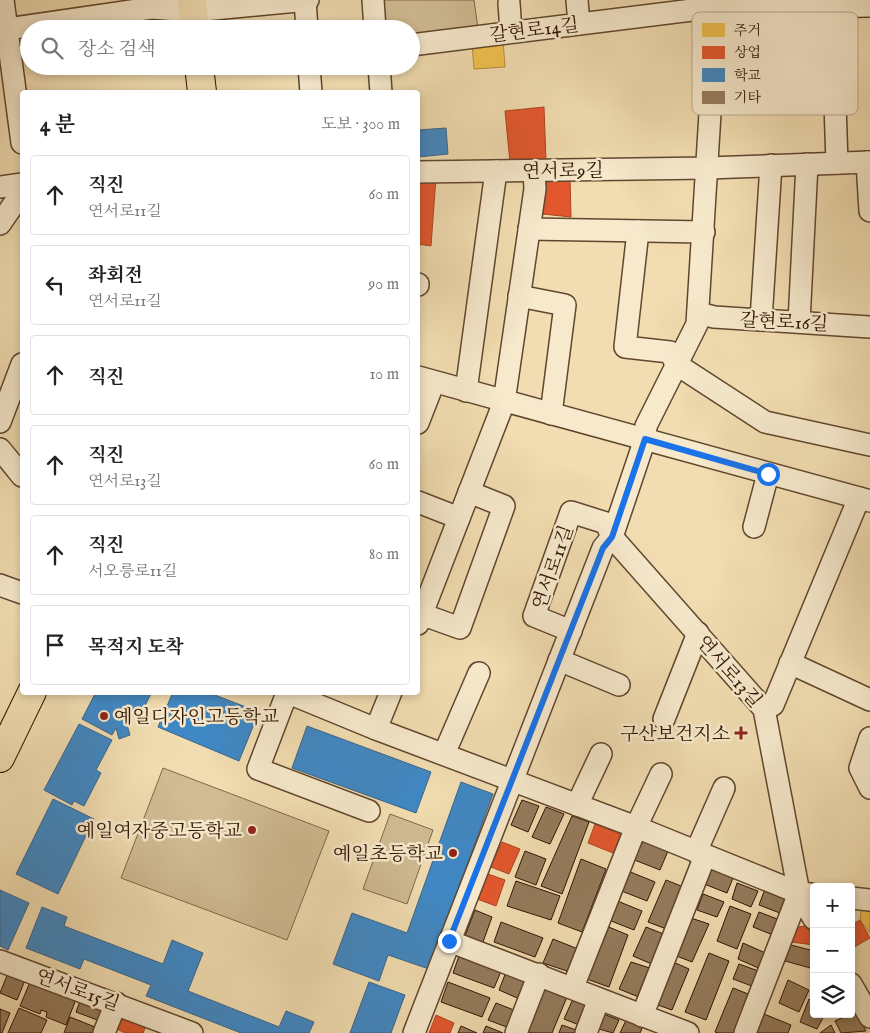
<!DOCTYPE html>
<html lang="ko">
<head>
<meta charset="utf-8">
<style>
  :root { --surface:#fff; --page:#f6f6f6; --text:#222; --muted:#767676; --line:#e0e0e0 }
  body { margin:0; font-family:"IM FELL English","Noto Serif KR",serif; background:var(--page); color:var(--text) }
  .controls { position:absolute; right:15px; bottom:15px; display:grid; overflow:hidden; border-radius:5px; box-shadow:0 2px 8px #0003 }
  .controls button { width:45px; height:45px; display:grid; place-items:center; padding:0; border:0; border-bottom:1px solid var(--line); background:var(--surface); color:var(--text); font:25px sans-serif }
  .stop { position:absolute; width:15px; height:15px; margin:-11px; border:4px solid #1a73e8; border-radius:50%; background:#fff }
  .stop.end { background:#1a73e8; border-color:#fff; box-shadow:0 1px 5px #0008 }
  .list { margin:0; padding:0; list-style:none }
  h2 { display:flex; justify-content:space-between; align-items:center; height:65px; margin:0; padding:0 20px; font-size:21px }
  h2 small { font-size:16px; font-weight:400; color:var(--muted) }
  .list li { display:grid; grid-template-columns:32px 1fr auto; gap:15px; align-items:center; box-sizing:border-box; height:80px; margin:0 10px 10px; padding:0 10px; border:1px solid var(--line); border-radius:5px }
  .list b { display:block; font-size:19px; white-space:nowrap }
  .list p { margin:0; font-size:16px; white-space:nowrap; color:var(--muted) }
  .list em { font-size:16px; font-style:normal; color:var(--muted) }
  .icon { flex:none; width:28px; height:28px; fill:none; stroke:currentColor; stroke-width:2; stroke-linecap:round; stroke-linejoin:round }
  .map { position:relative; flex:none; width:870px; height:1033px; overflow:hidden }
  .search { position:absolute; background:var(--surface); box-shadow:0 2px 8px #0003; left:20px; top:20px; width:400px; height:55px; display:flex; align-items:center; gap:12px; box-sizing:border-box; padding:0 18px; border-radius:28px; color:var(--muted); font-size:19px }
  .panel { position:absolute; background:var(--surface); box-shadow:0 2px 8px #0003; left:20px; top:90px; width:400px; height:605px; border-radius:5px }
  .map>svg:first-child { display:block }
</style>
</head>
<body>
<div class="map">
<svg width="870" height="1033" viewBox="0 0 870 1033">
  <rect width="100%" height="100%" fill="#f1ddb1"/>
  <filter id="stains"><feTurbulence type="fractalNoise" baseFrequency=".004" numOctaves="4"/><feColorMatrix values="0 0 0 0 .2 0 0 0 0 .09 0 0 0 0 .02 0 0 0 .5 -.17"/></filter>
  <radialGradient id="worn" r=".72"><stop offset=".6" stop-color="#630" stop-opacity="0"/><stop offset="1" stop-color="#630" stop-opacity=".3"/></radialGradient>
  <!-- green -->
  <g fill="#d0bb93" stroke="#80674a">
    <path d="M373,0H474L479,36L411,43V29H375Z"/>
    <path d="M163,768L329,831L287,940L121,878Z"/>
    <path d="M390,814L433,830L407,904L363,889Z"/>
  </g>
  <!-- homes -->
  <g fill="#f2c14e" stroke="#b88d37">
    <path d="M503,40L505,67L474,69L472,43Z"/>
    <path d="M861,910H870V933L860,920Z"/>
  </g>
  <!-- shops -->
  <g fill="#e4572e" stroke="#ae4321">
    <path d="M544,107L546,161L510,163L505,111Z"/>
    <path d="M535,176L570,177L571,217L533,213Z"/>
    <path d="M418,177H436L431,246L418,244Z"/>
    <path d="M595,824L627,837L618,855L588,843Z"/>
    <path d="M502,842L520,849L509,874L491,867Z"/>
    <path d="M488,874L505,880L496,906L477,899Z"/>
    <path d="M860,920L870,938L851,949V925Z"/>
    <path d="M808,926L814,945L791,942L796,927Z"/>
    <path d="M436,1015L454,1023L450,1033H429Z"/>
    <path d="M123,1016L146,1026L143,1033H125L117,1029Z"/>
  </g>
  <!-- schools -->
  <g fill="#3f88c5" stroke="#3b658a">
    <path d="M446,128L448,154L418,157V130Z"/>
    <path d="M96,692H152L139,717L124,714L130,735L119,739L116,728L112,735L82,719Z"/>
    <path d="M173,692H207L259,712L239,761L158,727Z"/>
    <path d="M79,724L112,740L96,770L101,773L84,806L74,801L72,805L44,790Z"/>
    <path d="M307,726L431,772L416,813L292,768Z"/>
    <path d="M461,782L493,794L429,969L388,955L379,981L333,964L352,913L407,933Z"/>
    <path d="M53,799L94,819L58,894L16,874Z"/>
    <path d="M0,890L29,903L8,950L0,946Z"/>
    <path d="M42,907L67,917L64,926L163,964L172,940L203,953L188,991L279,1027L286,1011L314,1022L309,1033H241L146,996L151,985L84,959L80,969L26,948Z"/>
    <path d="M369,982L405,995L391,1033H350Z"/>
  </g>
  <!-- building -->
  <g fill="#957c5d" stroke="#311302">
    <path d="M522,800L539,806L528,832L511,825Z"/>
    <path d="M546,807L564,814L550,844L532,837Z"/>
    <path d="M572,816L589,822L562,894L541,886Z"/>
    <path d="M641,841L668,851L660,870L632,859Z"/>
    <path d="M525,851L546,859L536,885L515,877Z"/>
    <path d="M581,859L606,869L582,932L558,923Z"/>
    <path d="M709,868L733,878L727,893L704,884Z"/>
    <path d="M628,871L655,882L647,901L619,890Z"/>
    <path d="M666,880L686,888L669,930L648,922Z"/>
    <path d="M516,881L560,896L551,920L507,906Z"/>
    <path d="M737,883L758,891L751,907L732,899Z"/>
    <path d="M765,889L792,900L785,915L759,905Z"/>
    <path d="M703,894L724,902L717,917L697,910Z"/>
    <path d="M615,900L642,911L634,930L606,919Z"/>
    <path d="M730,906L751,914L737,949L717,941Z"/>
    <path d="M475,910L492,917L483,942L465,936Z"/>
    <path d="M759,912L785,922L778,937L753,927Z"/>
    <path d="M691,918L709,924L692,962L674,955Z"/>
    <path d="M501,922L543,938L535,957L494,942Z"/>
    <path d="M604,925L628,935L609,987L584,978Z"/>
    <path d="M646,927L666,935L654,965L633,956Z"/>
    <path d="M553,939L578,949L570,972L543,963Z"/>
    <path d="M743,943L770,955L763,970L738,959Z"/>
    <path d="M791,945L814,951V969L785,961Z"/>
    <path d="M460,953L502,969L494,988L453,973Z"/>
    <path d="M709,953L729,961L706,1020L685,1012Z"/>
    <path d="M671,961L689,969L672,1010L652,1003Z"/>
    <path d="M631,962L653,969L641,998L619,989Z"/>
    <path d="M739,964L764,973L757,988L733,979Z"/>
    <path d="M10,968L27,975L17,1000L0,993Z"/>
    <path d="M506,972L532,982L524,1001L499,990Z"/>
    <path d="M33,975L78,994L66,1025L46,1017L47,1012L41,1010L40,1014L20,1006Z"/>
    <path d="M788,980L809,990L799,1012L779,1003Z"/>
    <path d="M448,982L490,998L482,1017L441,1002Z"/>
    <path d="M545,988L567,997L552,1033H532L526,1031Z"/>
    <path d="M733,988L753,996L737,1033H718L715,1032Z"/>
    <path d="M82,996L101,1003L103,1013L100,1021L76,1012Z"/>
    <path d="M573,999L593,1007L584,1027L564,1019Z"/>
    <path d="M809,999L814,1003V1014H825L817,1029L800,1022Z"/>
    <path d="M496,1003L519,1012L512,1029L488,1020Z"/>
    <path d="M19,1008L47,1020L41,1033H8Z"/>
    <path d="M0,1009L10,1013L2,1033H0Z"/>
    <path d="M598,1012L619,1020L613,1033L592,1027Z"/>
    <path d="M855,1012L866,1031L841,1033L835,1021Z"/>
    <path d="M764,1014L791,1025L788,1033H757Z"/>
    <path d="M70,1017L95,1027L92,1033H64Z"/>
    <path d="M627,1018L643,1026L640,1033H620Z"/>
    <path d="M562,1025L582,1032V1033H559Z"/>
    <path d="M831,1025L835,1033H820Z"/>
    <path d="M461,1026L477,1033H458Z"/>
    <path d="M486,1026L503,1033H483Z"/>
  </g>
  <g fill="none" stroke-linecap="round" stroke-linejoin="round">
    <!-- minor casing -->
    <g stroke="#61462e" stroke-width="24">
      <g id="minor">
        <path d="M3,0L22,143"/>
        <path d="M305,0L307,29"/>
        <path d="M373,0L375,29"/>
        <path d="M577,0L579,24"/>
        <path d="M509,3L511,32"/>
        <path d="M0,30L151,8L193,11L308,0"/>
        <path d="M411,45L700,9L870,6"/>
        <path d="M309,66L311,92"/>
        <path d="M379,66L381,92"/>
        <path d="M835,103L837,163"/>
        <path d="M867,162L870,211"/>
        <path d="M418,172L708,168L870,162"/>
        <path d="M0,187L22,184"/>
        <path d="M0,224L22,192"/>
        <path d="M529,229L704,232"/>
        <path d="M638,231L625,347L670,352L676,364L765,422L870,445"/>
        <path d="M418,285V284"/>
        <path d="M519,296L565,305L551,414"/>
        <path d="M698,313L714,317L870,327"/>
        <path d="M761,320L771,165"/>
        <path d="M799,322L807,164"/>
        <path d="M418,377L870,501"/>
        <path d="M466,391L496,171"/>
        <path d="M0,422L22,364"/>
        <path d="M418,423L434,382"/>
        <path d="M0,449L22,476"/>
        <path d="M418,502L459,518"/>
        <path d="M754,527L768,474"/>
        <path d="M0,585L22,593"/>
        <path d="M421,614L460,628L504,506L469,492"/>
        <path d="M418,624L504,402L535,189L534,171"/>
        <path d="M571,631L534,616L571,512L606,523L612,537L764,709L799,893L814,919"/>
        <path d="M559,660L619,685"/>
        <path d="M790,663L870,700"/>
        <path d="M286,692L376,729L636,827L799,893L811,894"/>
        <path d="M287,693L258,769L369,811"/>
        <path d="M764,709L773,705L859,498"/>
        <path d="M664,719L698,633"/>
        <path d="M376,729L391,692"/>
        <path d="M870,738L860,768L870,788"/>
        <path d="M444,754L479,673"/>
        <path d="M577,805L601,754"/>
        <path d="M696,852L724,788"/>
        <path d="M851,898L870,900"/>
        <path d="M449,941L688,1033"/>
        <path d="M0,961L192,1033"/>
        <path d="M851,984L870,1017"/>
        <path d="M573,987L636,827L661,774"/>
        <path d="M642,1016L705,856"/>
        <path d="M104,1033L116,1003"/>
        <path d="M414,1033L603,548L612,537L645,439L646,426L697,324L717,0"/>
        <path d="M516,1033L539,974"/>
        <path d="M586,1033L599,999"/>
        <path d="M745,1033L799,893"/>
      </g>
    </g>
    <!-- major casing -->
    <g stroke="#311302" stroke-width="30">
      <g id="major">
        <path d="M192,0L195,29"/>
        <path d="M199,66L202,92"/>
        <path d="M0,758L32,692"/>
      </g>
    </g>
    <!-- minor -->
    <use href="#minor" stroke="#f6e9cc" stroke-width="21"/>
    <!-- major -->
    <use href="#major" stroke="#f1ddb1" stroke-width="28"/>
  </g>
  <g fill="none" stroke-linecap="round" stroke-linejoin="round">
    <!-- route -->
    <path stroke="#1a73e8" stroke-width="6" d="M449,941L603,548L612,537L645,439L768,474"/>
  </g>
  <!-- markers -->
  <g fill="#8f2418" stroke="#f6e9cc" stroke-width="2">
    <circle cx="104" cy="716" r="5"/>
    <path d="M738.5 725.5h5v5h5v5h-5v5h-5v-5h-5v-5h5z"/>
    <circle cx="252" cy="830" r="5"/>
    <circle cx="453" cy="853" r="5"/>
  </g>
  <g text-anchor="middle" stroke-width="5" stroke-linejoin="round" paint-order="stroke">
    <!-- street labels -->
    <g font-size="19" fill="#311302" stroke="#f6e9cc">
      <text transform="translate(534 29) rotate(-7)" y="7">갈현로14길</text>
      <text transform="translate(563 170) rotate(-1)" y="7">연서로9길</text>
      <text transform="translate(784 321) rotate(3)" y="7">갈현로16길</text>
      <text transform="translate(552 567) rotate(-71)" y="7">연서로11길</text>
      <text transform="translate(730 671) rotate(49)" y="7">연서로13길</text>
      <text transform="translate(78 989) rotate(20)" y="7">연서로15길</text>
    </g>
    <!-- poi labels -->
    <g font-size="19" fill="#311302" stroke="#f6e9cc" text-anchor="end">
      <text x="114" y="723" text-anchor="start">예일디자인고등학교</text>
      <text x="730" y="740">구산보건지소</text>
      <text x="242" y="837">예일여자중고등학교</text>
      <text x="443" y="860">예일초등학교</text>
    </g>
  </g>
  <!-- legend -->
  <rect x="692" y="12" width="166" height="103" rx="8" fill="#f6e9cc" stroke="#bba98f" stroke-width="1"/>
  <rect x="702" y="23" width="23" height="14" fill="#f2c14e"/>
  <rect x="702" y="46" width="23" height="13" fill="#e4572e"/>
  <rect x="702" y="68" width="23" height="14" fill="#3f88c5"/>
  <rect x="702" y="91" width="23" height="13" fill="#957c5d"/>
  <g font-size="14" fill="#311302">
    <text x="734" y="35">주거</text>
    <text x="734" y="57">상업</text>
    <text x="734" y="80">학교</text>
    <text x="734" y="102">기타</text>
  </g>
  <rect width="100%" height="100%" filter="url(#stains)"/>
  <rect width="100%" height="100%" fill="url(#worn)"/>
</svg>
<div class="controls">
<button>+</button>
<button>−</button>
<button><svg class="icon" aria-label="layers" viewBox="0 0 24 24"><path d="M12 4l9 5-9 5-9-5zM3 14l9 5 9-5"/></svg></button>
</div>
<div class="stop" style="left:768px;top:474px"></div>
<div class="stop end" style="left:449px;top:941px"></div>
<div class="search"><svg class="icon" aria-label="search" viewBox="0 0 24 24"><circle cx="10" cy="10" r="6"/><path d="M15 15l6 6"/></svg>장소 검색</div>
<section class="panel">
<h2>4 분<small>도보 · 300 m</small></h2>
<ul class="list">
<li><svg class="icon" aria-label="ahead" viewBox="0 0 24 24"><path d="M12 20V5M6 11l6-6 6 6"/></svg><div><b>직진</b><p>연서로11길</p></div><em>60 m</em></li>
<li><svg class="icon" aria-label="left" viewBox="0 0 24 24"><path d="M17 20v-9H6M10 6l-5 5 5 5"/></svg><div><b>좌회전</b><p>연서로11길</p></div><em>90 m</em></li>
<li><svg class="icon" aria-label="ahead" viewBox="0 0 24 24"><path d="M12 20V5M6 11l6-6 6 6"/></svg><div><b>직진</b></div><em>10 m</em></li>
<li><svg class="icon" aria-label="ahead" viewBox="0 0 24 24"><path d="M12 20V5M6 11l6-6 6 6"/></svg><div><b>직진</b><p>연서로13길</p></div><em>60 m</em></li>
<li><svg class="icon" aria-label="ahead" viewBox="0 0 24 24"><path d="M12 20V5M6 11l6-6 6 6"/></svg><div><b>직진</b><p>서오릉로11길</p></div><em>80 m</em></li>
<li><svg class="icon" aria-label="arrive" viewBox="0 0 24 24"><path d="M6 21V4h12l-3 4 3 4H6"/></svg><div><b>목적지 도착</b></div></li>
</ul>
</section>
</div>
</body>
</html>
